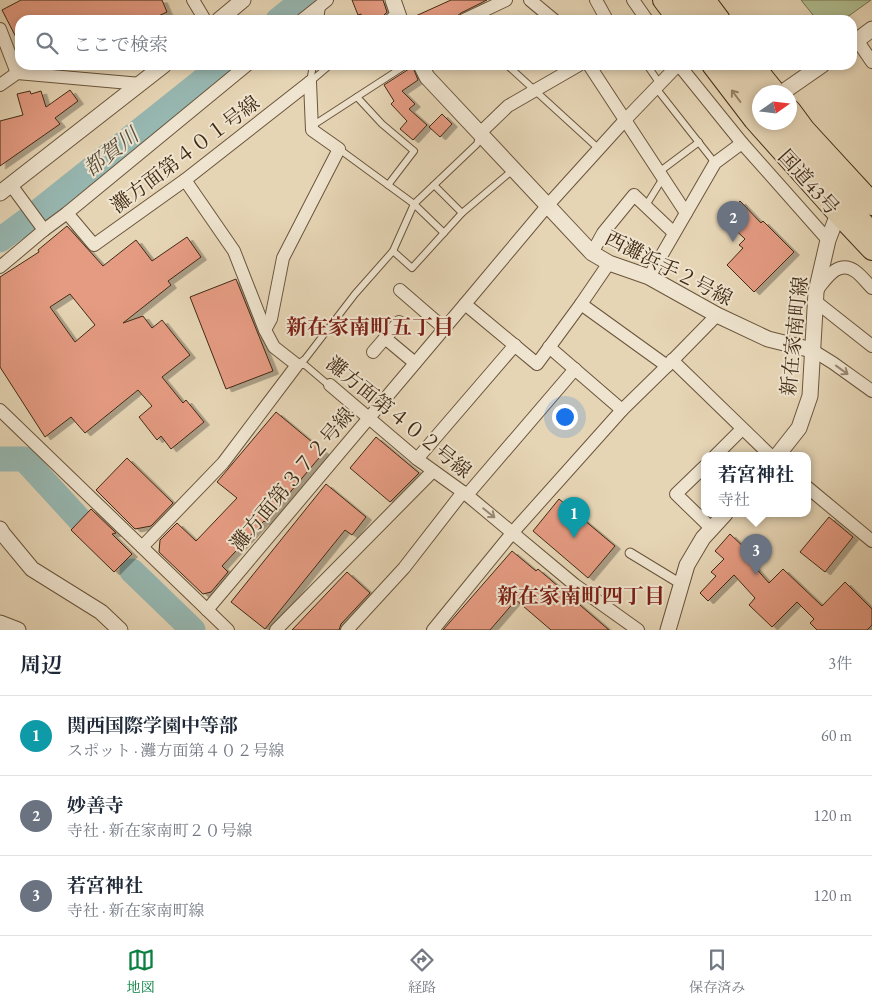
<!DOCTYPE html>
<html lang="ja">
<head>
<meta charset="utf-8">
<style>
  :root { --surface:#fff; --page:#f2f2f3; --text:#1f2937; --muted:#747a83; --line:#e0e1e3; --accent:#0b8043 }
  body { margin:0; font-family:"EB Garamond","Noto Serif JP",serif; background:var(--page); color:var(--text) }
  .compass { position:absolute; left:752px; top:85px; width:45px; height:45px; border-radius:50%; background:var(--surface); box-shadow:0 2px 8px #0003; rotate:76deg }
  .you { position:absolute; left:564px; top:416px; width:18px; height:18px; margin:-12px; border:4px solid #fff; border-radius:50%; background:#1a73e8; box-shadow:0 0 0 8px #1a73e833 }
  .badge { display:grid; place-items:center; width:32px; height:32px; border-radius:50%; background:var(--accent); color:#fff; font-size:16px; font-weight:700 }
  .pin { position:absolute; translate:-50% -41px; filter:drop-shadow(0 1px 2px #0008) }
  .pin::after { content:''; position:absolute; top:26px; width:18px; height:15px; background:inherit; clip-path:polygon(0 0,100% 0,50% 100%) }
  .popup { position:absolute; left:701px; top:452px; width:110px; height:65px; box-sizing:border-box; display:grid; place-content:center; border-radius:10px; background:var(--surface); filter:drop-shadow(0 1px 4px #0005); font-size:16px; white-space:nowrap; color:var(--muted) }
  .popup b { font-size:19px; color:var(--text) }
  .popup::after { content:''; position:absolute; left:50%; top:100%; margin-left:-10px; border:10px solid transparent; border-top-color:var(--surface) }
  .list { margin:0; padding:0; list-style:none }
  h2 { display:flex; justify-content:space-between; align-items:center; height:65px; margin:0; padding:0 20px; font-size:21px }
  h2 small { font-size:16px; font-weight:400; color:var(--muted) }
  .list li { display:grid; grid-template-columns:32px 1fr auto; gap:15px; align-items:center; box-sizing:border-box; height:80px; padding:0 20px; border-top:1px solid var(--line) }
  .list b { display:block; font-size:19px; white-space:nowrap }
  .list p { margin:0; font-size:16px; white-space:nowrap; color:var(--muted) }
  .list em { font-size:16px; font-style:normal; color:var(--muted) }
  .icon { flex:none; width:28px; height:28px; fill:none; stroke:currentColor; stroke-width:2; stroke-linecap:round; stroke-linejoin:round }
  .map { position:relative; flex:none; width:872px; height:630px; overflow:hidden }
  .search { position:absolute; background:var(--surface); box-shadow:0 2px 8px #0003; left:15px; right:15px; top:15px; height:55px; display:flex; align-items:center; gap:12px; box-sizing:border-box; padding:0 18px; border-radius:15px; color:var(--muted); font-size:19px }
  .sheet { height:305px; background:var(--surface) }
  nav { display:flex; justify-content:space-around; align-items:center; box-sizing:border-box; height:70px; border-top:1px solid var(--line); background:var(--surface); font-size:14px; color:var(--muted) }
  nav a { display:grid; justify-items:center; gap:2px }
  nav .on { color:var(--accent) }
  .map>svg:first-child { display:block }
</style>
</head>
<body>
<div class="map">
<svg width="872" height="630" viewBox="0 0 872 630">
  <defs>
    <filter id="shadow"><feDropShadow dx="5.5" dy="3" stdDeviation="0" flood-color="#0004"/></filter>
  </defs>
  <rect width="100%" height="100%" fill="#e6d5b5"/>
  <filter id="stains"><feTurbulence type="fractalNoise" baseFrequency=".004" numOctaves="4"/><feColorMatrix values="0 0 0 0 .2 0 0 0 0 .09 0 0 0 0 .02 0 0 0 .5 -.17"/></filter>
  <radialGradient id="worn" r=".72"><stop offset=".6" stop-color="#630" stop-opacity="0"/><stop offset="1" stop-color="#630" stop-opacity=".3"/></radialGradient>
  <!-- green -->
  <path fill="#b0be91" stroke="#787452" d="M801,0H871L843,20H817Z"/>
  <g fill="none" stroke-linecap="round" stroke-linejoin="round">
    <!-- river -->
    <g stroke="#97b8b2" stroke-width="25">
      <path d="M278,20L303,0"/>
      <path d="M0,240L31,217L222,65"/>
      <path d="M0,459H24L80,520"/>
      <path d="M132,571L193,630"/>
    </g>
  </g>
  <!-- building -->
  <g fill="#e59b82" stroke="#412a14" fill-rule="evenodd" filter="url(#shadow)">
    <path d="M21,0H162L167,12L150,20H20V45L2,10Z"/>
    <path d="M352,0H383L387,12L381,18L377,20H363L361,14L358,15Z"/>
    <path d="M451,0H487L461,13L457,16L449,20H409V19Z"/>
    <path d="M412,65L418,80L402,91L415,104L409,109L427,125L413,140L400,129L407,121L391,104L394,101L384,85L409,69Z"/>
    <path d="M70,90L78,101L55,118L60,124L0,166V121L23,115L17,94L30,91L31,94L41,91L46,107Z"/>
    <path d="M442,114L452,124L440,137L429,127Z"/>
    <path d="M740,201L761,223L763,221L794,252L754,292L727,265L743,248L739,245L745,239L723,218Z"/>
    <path d="M67,226L103,266L136,240L152,261L187,237L201,257L168,281L171,285L123,323L143,316L152,328L162,320L190,355L162,377L183,403L186,400L204,422L171,449L161,436L157,440L139,417L152,406L138,390L85,433L71,417L45,437L0,367V277L39,252L38,250ZM70,294L95,325L75,342L50,307Z"/>
    <path d="M236,279L273,371L226,389L190,297Z"/>
    <path d="M276,412L324,452L265,522L264,521L222,566L228,572L211,592L203,594L159,552L160,540L177,523L196,541L237,498L217,482Z"/>
    <path d="M376,437L419,473L390,502L350,468Z"/>
    <path d="M127,458L173,503L151,526L135,529L96,490Z"/>
    <path d="M326,484L366,517L352,535L345,530L265,629L231,602Z"/>
    <path d="M559,499L615,546L588,578L533,531Z"/>
    <path d="M91,509L116,533L112,534L132,554L114,572L71,530Z"/>
    <path d="M829,517L853,537L825,572L800,552Z"/>
    <path d="M730,534L749,552L745,556L769,583L783,569L822,606L845,582L872,609V625L867,630H817L810,623L814,619L797,602L772,627L749,605L755,598L734,575L708,601L700,593L716,576L711,572L724,559L715,551Z"/>
    <path d="M512,551L536,571L538,569L609,630H551L516,600L490,630H443Z"/>
    <path d="M347,572L370,593L341,624L339,630H292Z"/>
  </g>
  <g fill="none" stroke-linecap="round" stroke-linejoin="round">
    <!-- service casing -->
    <g stroke="#6a553c" stroke-width="8">
      <g id="service">
        <path d="M320,20L322,6"/>
        <path d="M386,20L396,11"/>
        <path d="M507,65L599,149"/>
        <path d="M647,65L660,84"/>
        <path d="M310,82L330,65"/>
        <path d="M310,82L313,65"/>
        <path d="M656,88L715,163"/>
        <path d="M357,97L382,124L414,151L388,185"/>
        <path d="M312,126L406,65"/>
        <path d="M339,149L414,204L444,233"/>
        <path d="M659,172L699,142"/>
        <path d="M434,185L462,213"/>
        <path d="M645,207L663,178"/>
        <path d="M393,251L412,268L462,213L514,169"/>
        <path d="M297,365L305,359L355,294L393,251L414,204L477,144L480,134"/>
        <path d="M297,365H305L325,382L330,385"/>
      </g>
    </g>
    <!-- pedestrian casing -->
    <g stroke="#6a553c" stroke-width="11">
      <path id="pedestrian" d="M630,553L681,584"/>
    </g>
    <!-- minor casing -->
    <g stroke="#6a553c" stroke-width="14">
      <g id="minor">
        <path d="M193,0L205,20"/>
        <path d="M530,0L554,20"/>
        <path d="M596,0L607,20"/>
        <path d="M633,0L647,20"/>
        <path d="M302,20L327,0"/>
        <path d="M464,20L506,0"/>
        <path d="M0,29L17,73"/>
        <path d="M857,40L872,62"/>
        <path d="M589,65L686,213"/>
        <path d="M679,65L742,143L828,240"/>
        <path d="M17,73L141,84"/>
        <path d="M0,85L17,73"/>
        <path d="M480,133L508,106L579,65"/>
        <path d="M11,185L44,230"/>
        <path d="M67,213L94,245L185,180L310,82"/>
        <path d="M592,253L603,233L634,195L674,233"/>
        <path d="M609,263L581,304L537,364L465,304L548,205L625,120L678,65"/>
        <path d="M0,267L44,230L67,213L247,65"/>
        <path d="M649,277L715,163L742,143"/>
        <path d="M400,290L445,329"/>
        <path d="M817,290C826,279 838,259 855,271C861,275 867,283 872,288"/>
        <path d="M815,301L872,346"/>
        <path d="M265,330L271,319L283,258L339,149L312,130L310,82"/>
        <path d="M385,338L415,363"/>
        <path d="M549,347L622,410"/>
        <path d="M812,350L833,363L872,391"/>
        <path d="M373,352L399,322"/>
        <path d="M672,360L771,456"/>
        <path d="M667,366L717,315"/>
        <path d="M330,385L417,459L467,495L575,585L638,630"/>
        <path d="M0,410L228,630"/>
        <path d="M715,456L742,429"/>
        <path d="M417,459L515,345"/>
        <path d="M705,466L676,494L711,528"/>
        <path d="M807,487L872,541"/>
        <path d="M467,495L575,369"/>
        <path d="M142,547L223,463L297,365L274,347L265,330L234,251L185,180"/>
        <path d="M207,610L465,304"/>
        <path d="M276,630L433,471"/>
        <path d="M347,630L404,568L463,492"/>
        <path d="M433,630L513,532L622,410L667,366L581,304"/>
      </g>
    </g>
    <!-- tertiary casing -->
    <g stroke="#6a553c" stroke-width="17">
      <g id="tertiary">
        <path d="M393,0L400,20"/>
        <path d="M219,20L243,0"/>
        <path d="M852,44L872,29"/>
        <path d="M421,65L427,77L592,253L609,263L649,277L717,315L768,339L812,350"/>
        <path d="M783,92L822,65"/>
        <path d="M0,193L164,65"/>
        <path d="M777,456L799,428L810,396L816,292L828,240L838,214"/>
        <path d="M0,529L3,534L32,569L101,612L120,630"/>
        <path d="M0,623L18,630"/>
        <path d="M668,630L687,565L703,538L725,514"/>
      </g>
    </g>
    <!-- trunk casing -->
    <g stroke="#412a14" stroke-width="22">
      <g id="trunk">
        <path d="M663,0L678,20"/>
        <path d="M712,65L754,120L838,214L872,250"/>
      </g>
    </g>
    <!-- motorway casing -->
    <g stroke="#412a14" stroke-width="24">
      <g id="motorway">
        <path d="M682,0L697,20"/>
        <path d="M704,0L719,20"/>
        <path d="M730,65L760,103"/>
        <path d="M752,65L774,92"/>
        <path d="M790,111L804,130L872,204"/>
        <path d="M776,122L872,235"/>
      </g>
    </g>
    <!-- service -->
    <use href="#service" stroke="#efe4cf" stroke-width="6"/>
    <!-- pedestrian -->
    <use href="#pedestrian" stroke="#efe4cf" stroke-width="9"/>
    <!-- minor -->
    <use href="#minor" stroke="#efe4cf" stroke-width="12"/>
    <!-- tertiary -->
    <use href="#tertiary" stroke="#efe4cf" stroke-width="15"/>
    <!-- trunk -->
    <use href="#trunk" stroke="#e6d5b5" stroke-width="20"/>
    <!-- motorway -->
    <use href="#motorway" stroke="#e6d5b5" stroke-width="22"/>
  </g>
  <!-- one-way arrows -->
  <defs><path id="oneway-shaft" d="M-6 0H5M1.5-3L5.5 0L1.5 3" fill="none" stroke-width="1.6" stroke-linecap="round" stroke-linejoin="round" transform="scale(1.25)"/></defs>
  <use stroke="#948064" href="#oneway-shaft" transform="translate(736 96) rotate(-127)"/>
  <g stroke="#988772">
    <use href="#oneway-shaft" transform="translate(842 370) rotate(36)"/>
    <use href="#oneway-shaft" transform="translate(489 513) rotate(39)"/>
  </g>
  <g text-anchor="middle" stroke-width="4" stroke-linejoin="round" paint-order="stroke">
    <!-- street labels -->
    <g font-size="20" fill="#412a14" stroke="#efe4cf">
      <text transform="translate(185 154) rotate(-37)" y="7">灘方面第４０１号線</text>
      <text transform="translate(809 182) rotate(48)" y="7">国道43号</text>
      <text transform="translate(669 268) rotate(27)" y="7">西灘浜手２号線</text>
      <text transform="translate(794 336) rotate(-84)" y="7">新在家南町線</text>
      <text transform="translate(399 417) rotate(39)" y="7">灘方面第４０２号線</text>
      <text transform="translate(292 479) rotate(-50)" y="7">灘方面第３７２号線</text>
    </g>
    <!-- water labels -->
    <g font-size="21" font-style="italic" fill="#564e3c" stroke="#efe4cf">
      <text transform="translate(111 152) rotate(-38)" y="7">都賀川</text>
    </g>
    <!-- neighbourhood labels -->
    <g font-size="21" font-weight="bold" fill="#7a1f14" stroke="#efe4cf">
      <text x="370" y="334">新在家南町五丁目</text>
      <text x="581" y="603">新在家南町四丁目</text>
    </g>
  </g>
  <rect width="100%" height="100%" filter="url(#stains)"/>
  <rect width="100%" height="100%" fill="url(#worn)"/>
</svg>
<svg class="compass" viewBox="-18 -18 36 36"><path d="M0-13l5 13h-10z" fill="#e53935"/><path d="M0 13l5-13h-10z" fill="#747a83"/></svg>
<div class="you"></div>
<div class="pin badge" style="left:574px;top:538px;background:#0f9aa8">1</div>
<div class="pin badge" style="left:733px;top:242px;background:#6b7280">2</div>
<div class="pin badge" style="left:756px;top:575px;background:#6b7280">3</div>
<div class="popup"><b>若宮神社</b>寺社</div>
<div class="search"><svg class="icon" aria-label="search" viewBox="0 0 24 24"><circle cx="10" cy="10" r="6"/><path d="M15 15l6 6"/></svg>ここで検索</div>
</div>
<section class="sheet">
<h2>周辺<small>3件</small></h2>
<ul class="list">
<li><span class="badge" style="background:#0f9aa8">1</span><div><b>関西国際学園中等部</b><p>スポット · 灘方面第４０２号線</p></div><em>60 m</em></li>
<li><span class="badge" style="background:#6b7280">2</span><div><b>妙善寺</b><p>寺社 · 新在家南町２０号線</p></div><em>120 m</em></li>
<li><span class="badge" style="background:#6b7280">3</span><div><b>若宮神社</b><p>寺社 · 新在家南町線</p></div><em>120 m</em></li>
</ul>
</section>
<nav>
<a class="on"><svg class="icon" aria-label="map" viewBox="0 0 24 24"><path d="M3 6l6-2 6 2 6-2v14l-6 2-6-2-6 2zM9 4v14M15 6v14"/></svg>地図</a>
<a><svg class="icon" aria-label="directions" viewBox="0 0 24 24"><path d="M12 3l9 9-9 9-9-9zM9 14v-3h6M13 9l2 2-2 2"/></svg>経路</a>
<a><svg class="icon" aria-label="saved" viewBox="0 0 24 24"><path d="M7 4h10v16l-5-4-5 4z"/></svg>保存済み</a>
</nav>
</body>
</html>
